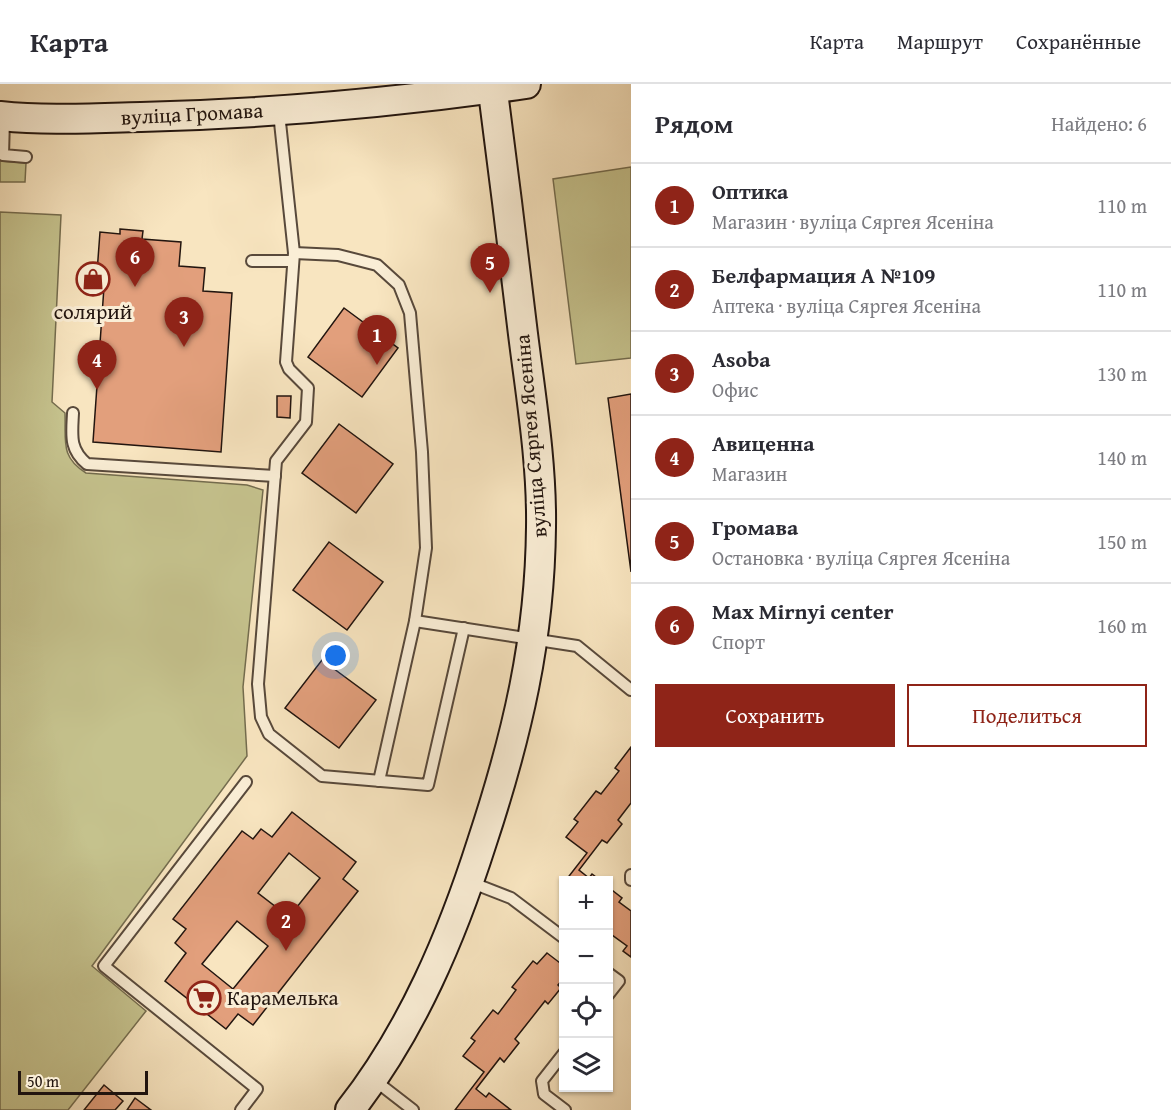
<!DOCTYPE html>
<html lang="ru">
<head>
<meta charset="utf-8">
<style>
  :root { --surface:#fff; --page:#f2f2f3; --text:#2b2b33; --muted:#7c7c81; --line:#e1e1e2; --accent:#8f2418 }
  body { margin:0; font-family:"Gentium Book Plus",serif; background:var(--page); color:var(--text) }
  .controls { position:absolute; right:18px; bottom:18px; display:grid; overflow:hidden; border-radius:0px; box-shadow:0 2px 4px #0004 }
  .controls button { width:54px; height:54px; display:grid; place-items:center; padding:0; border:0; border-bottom:2px solid var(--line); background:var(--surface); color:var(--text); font:30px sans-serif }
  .scale { position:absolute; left:18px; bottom:15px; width:130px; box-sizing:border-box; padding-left:6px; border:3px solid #22150f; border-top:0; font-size:16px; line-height:21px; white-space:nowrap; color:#22150f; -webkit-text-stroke:4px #faeed6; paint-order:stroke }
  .you { position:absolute; left:336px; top:572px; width:21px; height:21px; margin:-15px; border:4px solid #fff; border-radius:50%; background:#1a73e8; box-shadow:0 0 0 9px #1a73e833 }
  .badge { display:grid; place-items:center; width:39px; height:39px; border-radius:50%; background:var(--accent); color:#fff; font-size:20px; font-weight:700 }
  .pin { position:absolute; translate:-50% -50px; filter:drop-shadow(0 2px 3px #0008) }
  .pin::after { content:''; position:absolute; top:32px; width:21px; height:18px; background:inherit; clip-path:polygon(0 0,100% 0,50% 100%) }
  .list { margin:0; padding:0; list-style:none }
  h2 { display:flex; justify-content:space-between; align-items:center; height:78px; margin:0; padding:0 24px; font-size:26px }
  h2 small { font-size:20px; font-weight:400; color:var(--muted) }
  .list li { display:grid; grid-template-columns:39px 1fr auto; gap:18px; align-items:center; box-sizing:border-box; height:84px; padding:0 24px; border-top:2px solid var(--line) }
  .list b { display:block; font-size:22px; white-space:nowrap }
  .list p { margin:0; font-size:20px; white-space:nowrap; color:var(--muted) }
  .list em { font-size:20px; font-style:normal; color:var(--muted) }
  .actions { display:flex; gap:12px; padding:18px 24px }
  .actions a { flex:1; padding:14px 0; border:2px solid var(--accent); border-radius:0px; text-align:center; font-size:21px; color:var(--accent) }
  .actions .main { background:var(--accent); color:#fff }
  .icon { flex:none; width:33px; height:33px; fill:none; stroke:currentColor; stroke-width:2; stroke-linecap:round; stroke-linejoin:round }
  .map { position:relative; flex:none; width:631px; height:1026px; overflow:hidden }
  header { display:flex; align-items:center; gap:36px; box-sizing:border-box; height:84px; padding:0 30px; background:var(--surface); border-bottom:2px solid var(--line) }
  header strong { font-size:28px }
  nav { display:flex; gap:33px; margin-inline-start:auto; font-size:21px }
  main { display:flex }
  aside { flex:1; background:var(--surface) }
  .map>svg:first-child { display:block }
</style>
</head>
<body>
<header>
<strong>Карта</strong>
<nav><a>Карта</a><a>Маршрут</a><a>Сохранённые</a></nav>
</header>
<main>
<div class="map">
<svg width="631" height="1026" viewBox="0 0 631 1026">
  <rect width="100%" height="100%" fill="#f8e5c0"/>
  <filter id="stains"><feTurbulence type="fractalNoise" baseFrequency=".00333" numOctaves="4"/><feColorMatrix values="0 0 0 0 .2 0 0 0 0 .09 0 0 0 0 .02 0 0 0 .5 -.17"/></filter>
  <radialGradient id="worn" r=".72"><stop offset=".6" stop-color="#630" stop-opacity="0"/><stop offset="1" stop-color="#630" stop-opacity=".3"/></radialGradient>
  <!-- green -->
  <g fill="#c5c28d" stroke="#746c4e" stroke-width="1.5">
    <path d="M0,77L26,79L25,98H0Z"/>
    <path d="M631,83V274L576,280L553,95Z"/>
    <path d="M0,128L61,131L52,318L65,329C66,357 60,373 86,389L247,401L263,406L243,603L247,672L92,882L146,927L68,1026H0Z"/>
  </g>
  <!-- building -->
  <g fill="#e29f7c" stroke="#22150f" stroke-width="1.5" fill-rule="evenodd">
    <path d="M120,145L143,147L142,155L181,158L179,182L205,184L203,207L232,209L221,368L93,358L104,203L96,202L100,148L120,150Z"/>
    <path d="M344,224L398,264L362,313L308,273Z"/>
    <path d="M631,310V488L608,314Z"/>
    <path d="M277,312H291L290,334L277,333Z"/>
    <path d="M339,340L393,380L356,429L302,389Z"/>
    <path d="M329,458L383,498L347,546L293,506Z"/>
    <path d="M322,576L376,616L339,664L285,624Z"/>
    <path d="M631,663V719L618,736L622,740L607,759L602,756L579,786L589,794L592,790L600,796H566L587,769L566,753L578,738L574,735L596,707L601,710L619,687L615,684Z"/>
    <path d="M292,728L356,778L343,795L358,807L253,941L238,930L226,945L165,897L186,869L175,859L186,845L173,835L242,747L253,755L261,745L272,753ZM289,769L320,794L289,833L258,809ZM237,837L268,862L233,905L202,880Z"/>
    <path d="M608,803L622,814L619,818L631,827V873L623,867L627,862L608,848Z"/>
    <path d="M547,869L564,882V894L558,901L561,904L548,920L545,917L515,955L519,959L504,978L500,974L476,1005L486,1013L489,1009L511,1026H455L484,988L463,972L475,957L471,954L493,926L498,930L516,906L512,903L533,877L537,880Z"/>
    <path d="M104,1001L123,1017L115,1026H84Z"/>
    <path d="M135,1014L151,1026H127Z"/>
  </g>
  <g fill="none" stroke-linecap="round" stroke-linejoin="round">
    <!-- service casing -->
    <g stroke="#58493b" stroke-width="14">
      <g id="service">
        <path d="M279,29L294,169L286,278L289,285L308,304L306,338L276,377L258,600L261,633L269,650L322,692L428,701L464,544"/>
        <path d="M4,35L3,71L26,73"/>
        <path d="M294,169L338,171L377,181L399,201L410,229L422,368L426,464L415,537L379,697"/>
        <path d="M252,177H293"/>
        <path d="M73,329C72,351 69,365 87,380L275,392"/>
        <path d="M415,537L577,562L631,606"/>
        <path d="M631,791V796"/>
        <path d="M470,798L511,814L564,854"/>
        <path d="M608,889L619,897L608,911"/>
        <path d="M564,969L542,997L544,1010L565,1026"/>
        <path d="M373,995L413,1026"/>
        <path d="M241,1026L257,1005L104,882L246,698"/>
      </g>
    </g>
    <!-- secondary casing -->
    <g stroke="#22150f" stroke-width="32">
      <g id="secondary">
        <path d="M0,32C46,37 95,34 141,33C269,30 398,18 526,0"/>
        <path d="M350,1026C412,947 452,852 482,758C517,652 540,555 541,443C542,379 531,314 523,250C513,167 503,83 492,0"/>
      </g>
    </g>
    <!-- service -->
    <use href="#service" stroke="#faeed6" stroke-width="10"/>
    <!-- secondary -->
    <use href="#secondary" stroke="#faeed6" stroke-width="28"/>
  </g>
  <!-- icons -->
  <defs>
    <g id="shop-ring" transform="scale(1.725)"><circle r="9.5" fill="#faeed6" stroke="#8f2418" stroke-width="1.5"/><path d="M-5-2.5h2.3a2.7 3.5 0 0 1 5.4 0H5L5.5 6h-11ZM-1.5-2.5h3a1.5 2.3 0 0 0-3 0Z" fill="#8f2418"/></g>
    <g id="supermarket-ring" transform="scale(1.725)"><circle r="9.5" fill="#faeed6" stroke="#8f2418" stroke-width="1.5"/><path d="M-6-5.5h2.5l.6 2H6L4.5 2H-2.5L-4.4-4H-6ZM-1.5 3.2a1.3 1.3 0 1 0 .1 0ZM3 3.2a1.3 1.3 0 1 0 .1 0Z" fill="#8f2418"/></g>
  </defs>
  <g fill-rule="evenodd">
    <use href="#shop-ring" x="93" y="195"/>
    <use href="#supermarket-ring" x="204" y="914"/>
  </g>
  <g text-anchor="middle" stroke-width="6" stroke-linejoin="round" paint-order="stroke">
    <!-- street labels -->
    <g font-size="21" fill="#22150f" stroke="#faeed6">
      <text transform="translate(192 30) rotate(-3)" y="7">вуліца Громава</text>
      <text transform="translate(531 352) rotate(-95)" y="7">вуліца Сяргея Ясеніна</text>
    </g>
    <!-- poi labels -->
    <g font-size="21" fill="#22150f" stroke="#faeed6">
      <text x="93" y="235">солярий</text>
      <text x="227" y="921" text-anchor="start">Карамелька</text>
    </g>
  </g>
  <rect width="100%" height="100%" filter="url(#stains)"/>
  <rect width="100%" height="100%" fill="url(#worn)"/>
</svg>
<div class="controls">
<button>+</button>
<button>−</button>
<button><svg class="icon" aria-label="locate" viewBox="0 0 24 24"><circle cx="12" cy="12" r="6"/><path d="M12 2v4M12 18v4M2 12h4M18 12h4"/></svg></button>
<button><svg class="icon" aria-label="layers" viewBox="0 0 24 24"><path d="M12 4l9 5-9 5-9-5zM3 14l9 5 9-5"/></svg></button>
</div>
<div class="scale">50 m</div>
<div class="you"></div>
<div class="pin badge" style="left:377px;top:281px">1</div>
<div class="pin badge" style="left:286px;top:867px">2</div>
<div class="pin badge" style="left:184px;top:263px">3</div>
<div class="pin badge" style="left:97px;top:306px">4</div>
<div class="pin badge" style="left:490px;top:209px">5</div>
<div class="pin badge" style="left:135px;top:203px">6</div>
</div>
<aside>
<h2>Рядом<small>Найдено: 6</small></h2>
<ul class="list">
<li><span class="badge">1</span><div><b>Оптика</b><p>Магазин · вуліца Сяргея Ясеніна</p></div><em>110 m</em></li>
<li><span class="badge">2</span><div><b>Белфармация А №109</b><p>Аптека · вуліца Сяргея Ясеніна</p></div><em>110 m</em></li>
<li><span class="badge">3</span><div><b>Asoba</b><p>Офис</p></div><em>130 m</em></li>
<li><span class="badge">4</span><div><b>Авиценна</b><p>Магазин</p></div><em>140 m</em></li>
<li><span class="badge">5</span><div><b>Громава</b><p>Остановка · вуліца Сяргея Ясеніна</p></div><em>150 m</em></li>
<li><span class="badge">6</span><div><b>Max Mirnyi center</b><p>Спорт</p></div><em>160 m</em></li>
</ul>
<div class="actions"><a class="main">Сохранить</a><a>Поделиться</a></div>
</aside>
</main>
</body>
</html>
